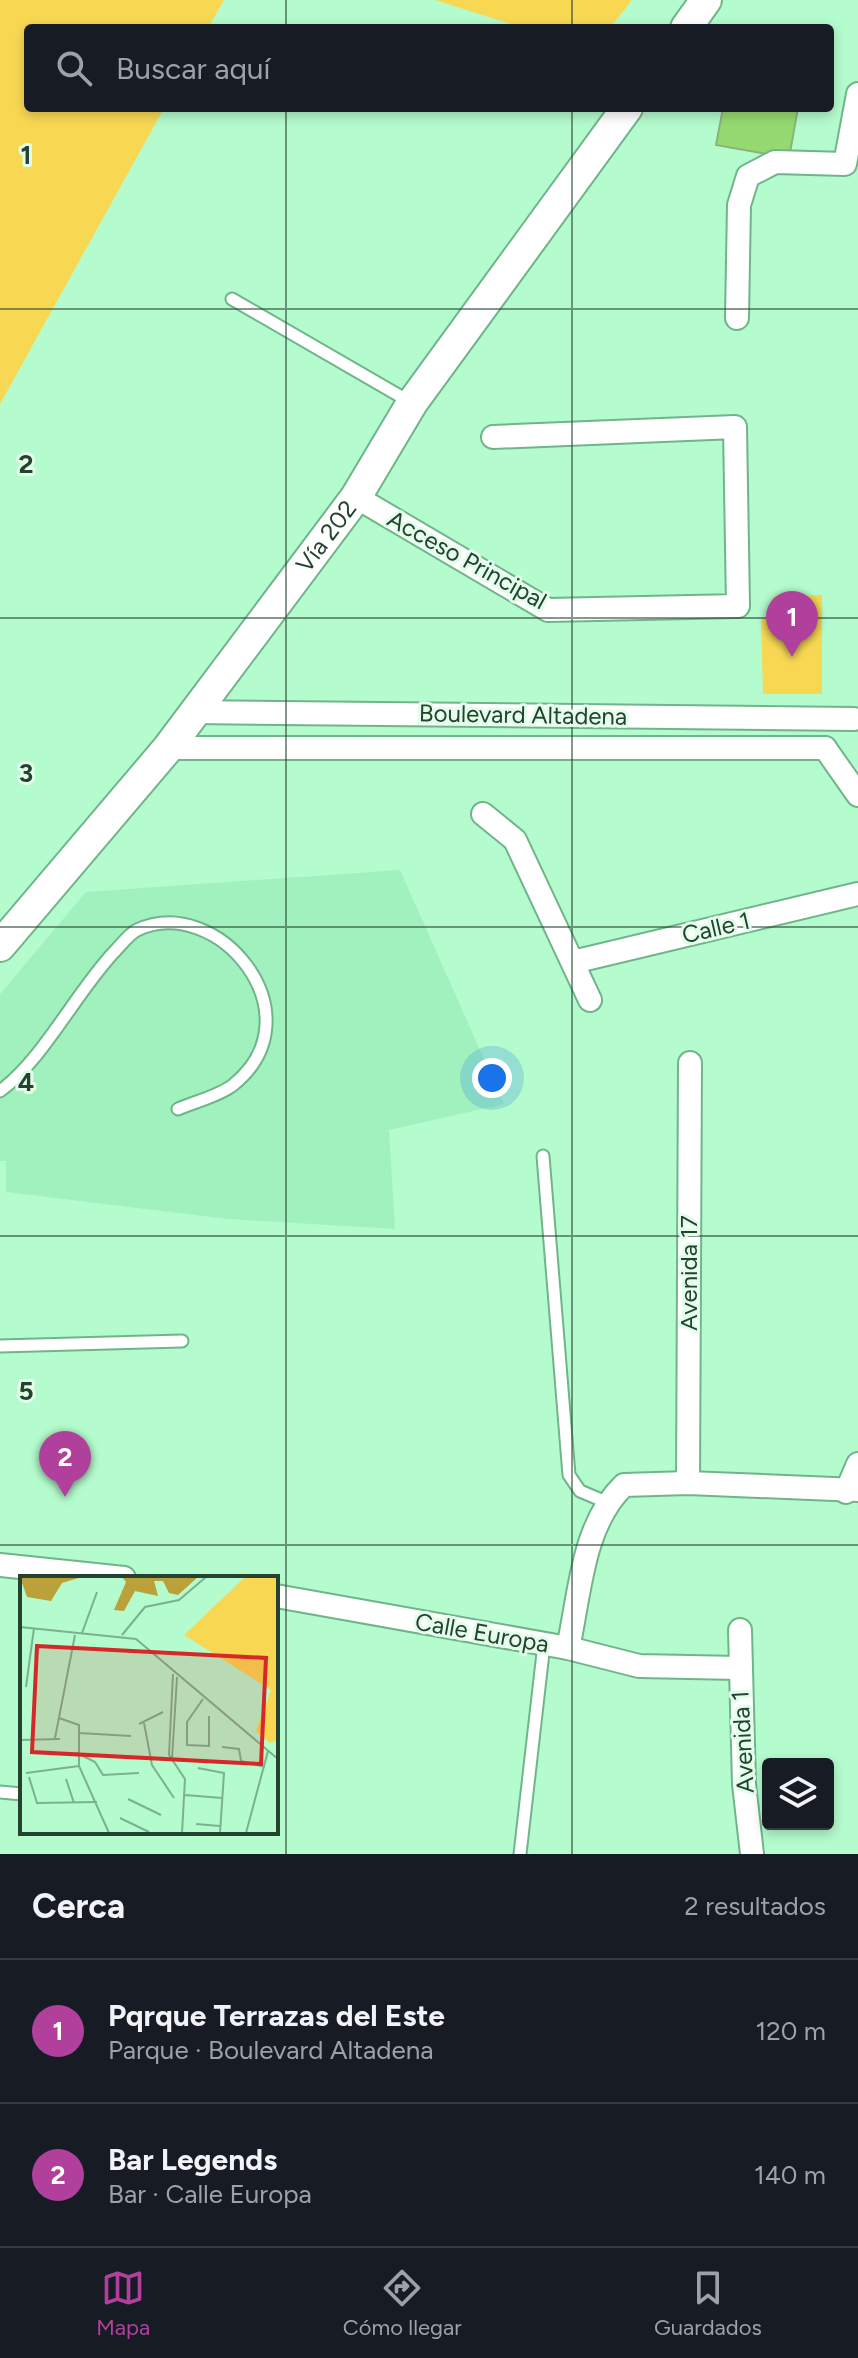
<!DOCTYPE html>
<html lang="es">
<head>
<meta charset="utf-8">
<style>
  :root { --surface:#171b24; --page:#242831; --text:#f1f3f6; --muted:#9ea1a6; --line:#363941; --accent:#b0409c }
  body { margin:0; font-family:Figtree,sans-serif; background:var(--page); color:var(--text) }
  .controls { position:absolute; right:24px; bottom:24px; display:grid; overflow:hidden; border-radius:8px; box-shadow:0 4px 12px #0003 }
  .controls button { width:72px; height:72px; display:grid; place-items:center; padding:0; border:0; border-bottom:2px solid var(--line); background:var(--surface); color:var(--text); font:40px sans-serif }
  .you { position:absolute; left:492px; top:1078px; width:28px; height:28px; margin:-20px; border:6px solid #fff; border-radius:50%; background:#1a73e8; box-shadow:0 0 0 12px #1a73e833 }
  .badge { display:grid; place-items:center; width:52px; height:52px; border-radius:50%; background:var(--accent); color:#fff; font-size:26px; font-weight:700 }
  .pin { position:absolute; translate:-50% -66px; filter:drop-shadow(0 2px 4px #0008) }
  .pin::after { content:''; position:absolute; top:42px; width:28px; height:24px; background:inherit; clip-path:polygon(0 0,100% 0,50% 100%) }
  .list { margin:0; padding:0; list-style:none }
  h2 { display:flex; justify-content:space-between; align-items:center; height:104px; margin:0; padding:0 32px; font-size:34px }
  h2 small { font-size:26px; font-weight:400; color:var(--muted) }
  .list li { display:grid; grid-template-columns:52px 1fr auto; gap:24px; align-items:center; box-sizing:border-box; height:144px; padding:0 32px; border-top:2px solid var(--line) }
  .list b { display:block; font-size:30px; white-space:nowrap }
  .list p { margin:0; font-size:26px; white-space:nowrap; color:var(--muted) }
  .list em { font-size:26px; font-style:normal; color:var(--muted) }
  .icon { flex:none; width:44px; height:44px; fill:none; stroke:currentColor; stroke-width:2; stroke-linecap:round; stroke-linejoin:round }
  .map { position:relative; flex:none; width:858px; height:1854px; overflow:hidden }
  .search { position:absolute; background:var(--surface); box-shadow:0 4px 12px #0003; left:24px; right:24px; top:24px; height:88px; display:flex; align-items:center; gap:20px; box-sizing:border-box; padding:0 28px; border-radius:8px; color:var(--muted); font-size:30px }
  .sheet { height:392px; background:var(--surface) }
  nav { display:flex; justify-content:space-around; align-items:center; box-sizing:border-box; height:112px; border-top:2px solid var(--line); background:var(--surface); font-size:22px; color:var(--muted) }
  nav a { display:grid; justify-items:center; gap:4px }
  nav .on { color:var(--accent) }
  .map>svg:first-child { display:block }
</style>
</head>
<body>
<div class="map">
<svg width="858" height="1854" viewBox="0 0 858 1854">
  <rect width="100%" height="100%" fill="#b4fbcd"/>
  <!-- built -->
  <path fill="#a1f1be" d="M400,870L504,1104L389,1130L395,1229L228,1219L6,1192V1161H0V994L86,892Z"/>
  <!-- green -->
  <g fill="#f8d853">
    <path d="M0,0H224L208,28H28V108H164L0,404Z"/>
    <path d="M435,0H632L610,28H523Z"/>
    <path d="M822,595V694H763L761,619L774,618V596Z"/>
  </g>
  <!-- building -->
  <path fill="#95da70" stroke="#8bb377" stroke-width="2" d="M723,108H798L789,158L716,145Z"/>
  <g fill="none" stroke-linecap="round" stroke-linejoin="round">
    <!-- lane casing -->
    <g stroke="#70b58a" stroke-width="15">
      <g id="lane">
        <path d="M232,299L412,403"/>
        <path d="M0,1091C43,1060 76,992 115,951C122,944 129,934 137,930C217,892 320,1015 233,1085C219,1096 194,1102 178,1109"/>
        <path d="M543,1156L569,1475L580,1491L606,1502"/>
        <path d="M0,1346L182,1341"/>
        <path d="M0,1792L22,1794"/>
        <path d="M520,1854L544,1644"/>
      </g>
    </g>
    <!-- street casing -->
    <g stroke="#70b58a" stroke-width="26">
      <g id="street">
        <path d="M737,318L739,205L748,176L775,162L845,164L858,94"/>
        <path d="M356,497L548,610L738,606L735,427L493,437"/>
        <path d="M192,712L854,719"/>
        <path d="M168,748H825"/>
        <path d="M825,748L858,795"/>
        <path d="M483,814L515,840L590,1000"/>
        <path d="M573,962L858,894"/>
        <path d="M688,1483L690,1063"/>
        <path d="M846,1492L858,1464"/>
        <path d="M0,1565L124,1578"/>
        <path d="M276,1596L568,1648L639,1666L739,1668"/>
        <path d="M740,1630L744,1784L752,1854"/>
        <path d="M568,1648C580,1594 582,1525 624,1485L688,1483L858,1490"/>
      </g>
    </g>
    <!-- secondary casing -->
    <g stroke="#70b58a" stroke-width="34">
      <g id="secondary">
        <path d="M686,28L706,0"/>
        <path id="s1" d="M0,946L168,748L356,497L412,403L627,108"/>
      </g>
    </g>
    <!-- lane -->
    <use href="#lane" stroke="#fff" stroke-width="11"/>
    <!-- street -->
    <use href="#street" stroke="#fff" stroke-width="22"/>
    <!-- secondary -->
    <use href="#secondary" stroke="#fff" stroke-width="30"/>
  </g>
  <!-- grid -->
  <path fill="none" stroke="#254230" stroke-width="2" stroke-opacity="0.55" d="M286,0V28M572,0V28M286,108V1854M572,108V1854M0,309H858M0,618H858M0,927H858M0,1236H858M0,1545H858"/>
  <g text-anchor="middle" stroke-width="6" stroke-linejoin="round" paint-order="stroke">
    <!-- street labels -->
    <g font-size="24" fill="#254230" stroke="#e2fdea">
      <text dy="8" stroke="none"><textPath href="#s1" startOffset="524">Vía 202</textPath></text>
      <text transform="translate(467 560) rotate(29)" y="8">Acceso Principal</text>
      <text transform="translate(523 715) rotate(1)" y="8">Boulevard Altadena</text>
      <text transform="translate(716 928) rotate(-13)" y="8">Calle 1</text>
      <text transform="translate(689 1273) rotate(-90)" y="8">Avenida 17</text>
      <text transform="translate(482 1633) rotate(10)" y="8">Calle Europa</text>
      <text transform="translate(743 1742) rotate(-93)" y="8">Avenida 1</text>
    </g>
  </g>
  <!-- overview -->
  <g transform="translate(20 1576)">
    <rect width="258" height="258" fill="#b4fbcd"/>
    <path d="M225,1H258V164L250,167L236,155L251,114L164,59Z" fill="#f8d853"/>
    <path d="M0,1H62L42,7L31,25L7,21ZM102,1H178L158,19L149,17L143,5H134L138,20L115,15L104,35L94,34L106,6Z" fill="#baa139"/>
    <path fill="none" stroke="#7bb18e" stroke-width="2" d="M0,51L116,63L258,183M62,57L77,16M102,59L125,31L159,24L186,1M6,111L14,52M183,123L167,146V169L189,170V140M39,142L59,149V190L89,257M124,147L132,189L154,222M119,148L143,136M59,157L111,160M35,162L55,59M0,164L40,163M202,171L219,173L221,185L245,191M57,177L75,186L83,199L119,197M149,179L165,203L162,257M149,179L153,98M152,183L157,101M178,192L204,197L200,257M6,197L59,190M9,201L17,227L77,226M46,203L54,227M165,219L202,222M108,223L141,239M100,242L129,256M176,248L200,250M226,257L248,175"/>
    <path fill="#d62828" fill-opacity="0.15" stroke="#d62828" stroke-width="4" d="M17,70L246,82L241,188L12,176Z"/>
    <rect width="258" height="258" fill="none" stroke="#254230" stroke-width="4"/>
  </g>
  <g font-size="26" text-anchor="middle" font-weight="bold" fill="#254230" stroke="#e2fdea" stroke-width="6" stroke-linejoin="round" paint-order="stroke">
    <text x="26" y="164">1</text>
    <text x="26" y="473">2</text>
    <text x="26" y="782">3</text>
    <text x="26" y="1091">4</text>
    <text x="26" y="1400">5</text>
  </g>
</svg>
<div class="controls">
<button><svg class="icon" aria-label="layers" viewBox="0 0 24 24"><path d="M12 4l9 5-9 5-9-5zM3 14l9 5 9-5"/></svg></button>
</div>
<div class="you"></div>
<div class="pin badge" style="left:792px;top:657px">1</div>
<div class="pin badge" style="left:65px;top:1497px">2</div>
<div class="search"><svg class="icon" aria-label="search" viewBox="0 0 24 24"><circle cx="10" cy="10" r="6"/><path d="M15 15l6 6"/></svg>Buscar aquí</div>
</div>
<section class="sheet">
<h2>Cerca<small>2 resultados</small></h2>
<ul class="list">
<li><span class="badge">1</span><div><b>Pqrque Terrazas del Este</b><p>Parque · Boulevard Altadena</p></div><em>120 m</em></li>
<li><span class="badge">2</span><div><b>Bar Legends</b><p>Bar · Calle Europa</p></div><em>140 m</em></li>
</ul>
</section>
<nav>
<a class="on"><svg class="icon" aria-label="map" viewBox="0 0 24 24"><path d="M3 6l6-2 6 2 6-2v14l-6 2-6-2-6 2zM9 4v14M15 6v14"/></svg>Mapa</a>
<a><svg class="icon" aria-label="directions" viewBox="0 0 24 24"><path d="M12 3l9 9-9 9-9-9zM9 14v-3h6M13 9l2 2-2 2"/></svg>Cómo llegar</a>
<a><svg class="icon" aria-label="saved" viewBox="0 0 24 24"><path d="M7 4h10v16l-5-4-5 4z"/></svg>Guardados</a>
</nav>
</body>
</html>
